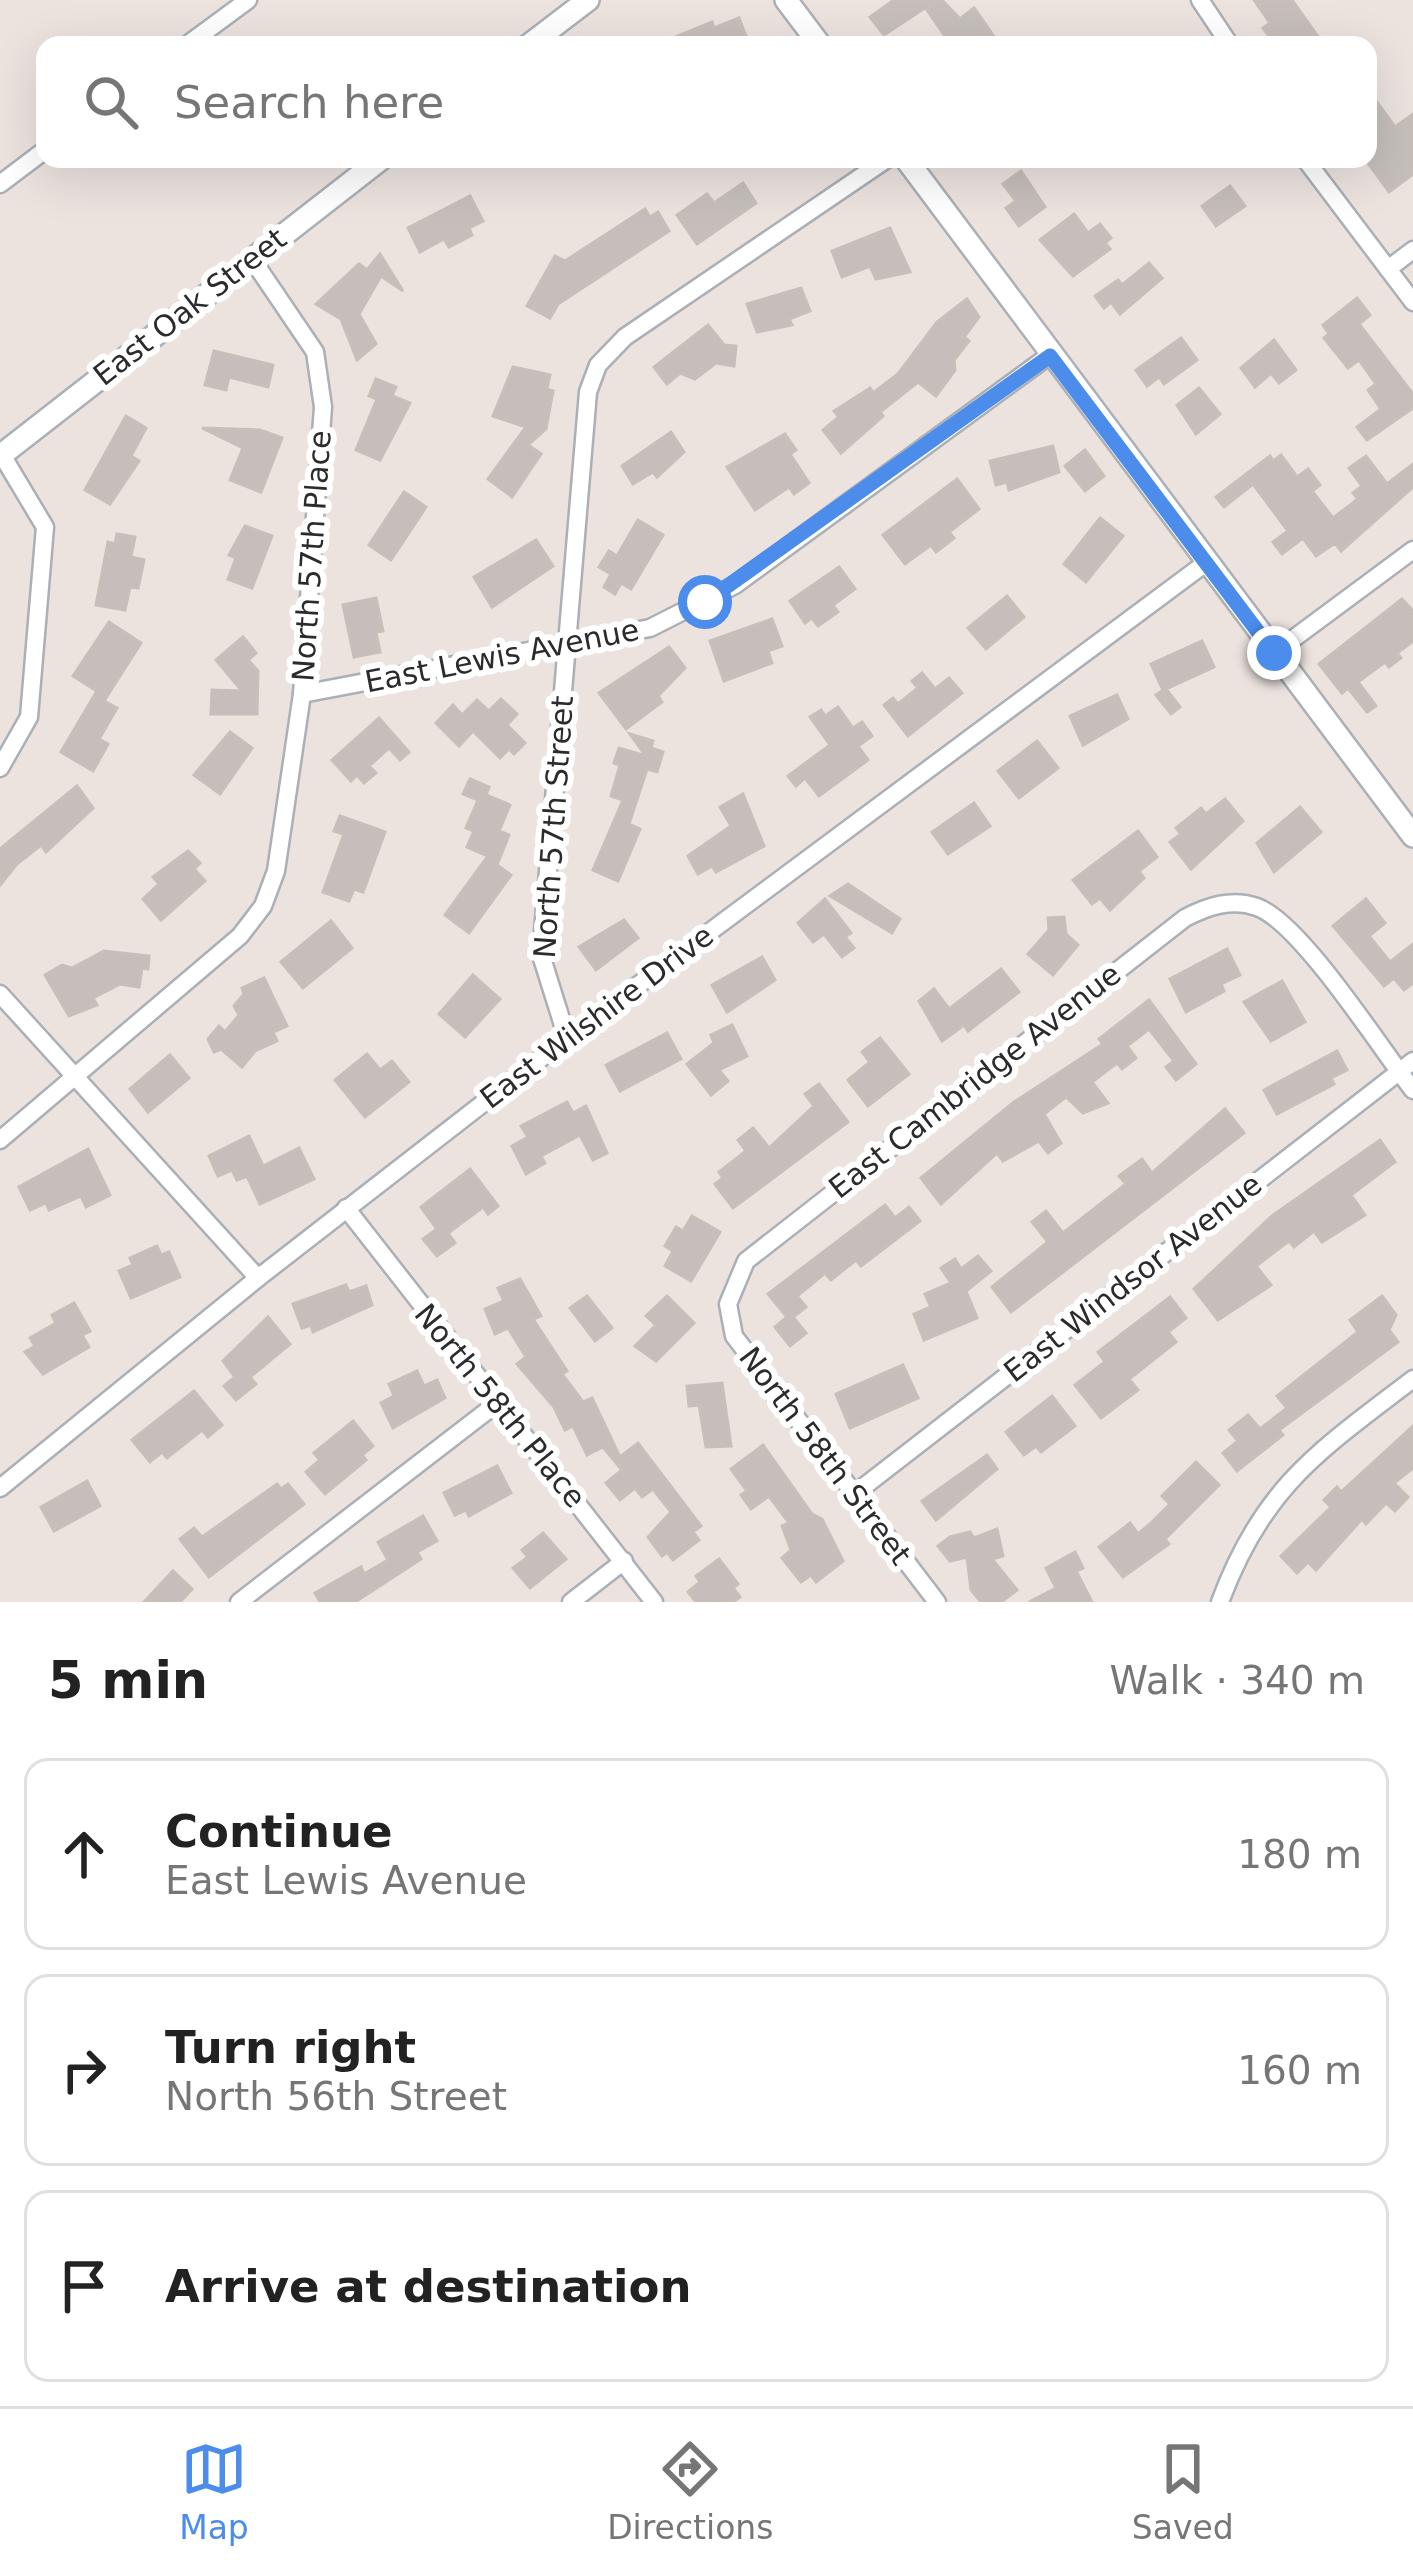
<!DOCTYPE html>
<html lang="en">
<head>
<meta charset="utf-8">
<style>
  :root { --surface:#fff; --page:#f2f2f2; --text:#222; --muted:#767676; --line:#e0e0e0; --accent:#4c8ceb }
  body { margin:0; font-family:"DejaVu Sans",sans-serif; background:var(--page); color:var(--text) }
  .stop { position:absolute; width:36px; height:36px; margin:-27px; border:9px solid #4c8ceb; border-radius:50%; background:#fff }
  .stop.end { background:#4c8ceb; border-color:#fff; box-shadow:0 3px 12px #0008 }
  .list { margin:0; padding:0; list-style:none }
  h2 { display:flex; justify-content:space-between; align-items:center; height:156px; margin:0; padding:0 48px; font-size:51px }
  h2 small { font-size:39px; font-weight:400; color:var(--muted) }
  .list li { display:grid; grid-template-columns:78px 1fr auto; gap:36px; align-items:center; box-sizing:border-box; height:192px; margin:0 24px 24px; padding:0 24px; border:3px solid var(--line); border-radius:24px }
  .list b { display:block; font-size:45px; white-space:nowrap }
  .list p { margin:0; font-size:39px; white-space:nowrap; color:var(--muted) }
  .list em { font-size:39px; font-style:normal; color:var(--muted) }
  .icon { flex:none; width:66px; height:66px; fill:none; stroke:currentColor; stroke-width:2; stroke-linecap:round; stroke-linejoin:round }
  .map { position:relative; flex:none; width:1413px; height:1602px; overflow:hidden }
  .search { position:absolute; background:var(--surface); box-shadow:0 12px 48px #0002; left:36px; right:36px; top:36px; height:132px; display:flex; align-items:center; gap:30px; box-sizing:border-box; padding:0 42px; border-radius:24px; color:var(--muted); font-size:45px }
  .sheet { height:804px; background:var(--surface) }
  nav { display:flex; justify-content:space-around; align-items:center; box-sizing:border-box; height:168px; border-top:3px solid var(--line); background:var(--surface); font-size:33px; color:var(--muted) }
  nav a { display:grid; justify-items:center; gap:6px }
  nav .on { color:var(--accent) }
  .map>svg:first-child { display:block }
</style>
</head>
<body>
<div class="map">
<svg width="1413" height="1602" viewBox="0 0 1413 1602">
  <rect width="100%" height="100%" fill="#ece3df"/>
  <!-- building -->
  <g fill="#c5beba" stroke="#c7bfb8" stroke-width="3">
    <path d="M894,0H937L884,35L870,17Z"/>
    <path d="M942,0L960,19L974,8L1000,45H951L927,10Z"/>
    <path d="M1254,0H1292L1324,45H1275L1263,28L1270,23Z"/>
    <path d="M739,18L748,41L738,45H656L712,22L714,28Z"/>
    <path d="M1368,90L1395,127L1413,114V174L1389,192L1368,163Z"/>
    <path d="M1021,171L1045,207L1019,226L1006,208L1016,201L1003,184Z"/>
    <path d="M743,183L756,203L697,244L677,215L707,194L714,203Z"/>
    <path d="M1230,186L1245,206L1216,226L1202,206Z"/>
    <path d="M470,196L483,221L469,228L472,235L449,247L444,239L420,252L408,228Z"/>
    <path d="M645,209L650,217L658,212L669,231L558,304L550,318L527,306L555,256L565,261Z"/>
    <path d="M1074,214L1088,233L1100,224L1111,238L1105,243L1110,249L1073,276L1040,240Z"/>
    <path d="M890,228L910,272L876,279L870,266L842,277L832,251Z"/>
    <path d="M380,254L403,291L381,276L359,314L376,344L357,360L341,319L316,304L359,264L367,270Z"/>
    <path d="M1149,263L1162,278L1120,314L1111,302L1104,308L1095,296L1118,280L1122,285Z"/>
    <path d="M801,288L810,311L789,319L792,325L757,332L747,304Z"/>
    <path d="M1357,298L1370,315L1359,324L1413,394V408L1367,440L1357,427L1381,409L1368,390L1376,384L1359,360L1348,368L1324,338L1329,334L1323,325Z"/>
    <path d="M967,299L979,317L964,337L969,341L954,360L955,370L936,396L918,382L880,412L883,416L841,453L823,430L839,417L834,411L870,388L873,393L898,374L937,322Z"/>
    <path d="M708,325L724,345L736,346L734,366L716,363L695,379L680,373L667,384L654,367Z"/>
    <path d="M1181,338L1197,360L1164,384L1159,377L1147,386L1136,370Z"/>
    <path d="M1274,340L1296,370L1279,383L1271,373L1255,387L1241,368Z"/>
    <path d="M214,351L273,365L268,387L229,377L226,390L205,385Z"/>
    <path d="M513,367L550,375L547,389L553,391L546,429L528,445L541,454L512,497L488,479L526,427L493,416Z"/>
    <path d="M376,379L396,387L392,396L410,403L380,460L356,450L377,399L369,396Z"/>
    <path d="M1199,388L1220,414L1196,434L1177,405Z"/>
    <path d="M126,416L146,428L131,456L139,461L110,504L85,490Z"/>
    <path d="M202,428L260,430L282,438L261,492L230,480L243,448Z"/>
    <path d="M671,432L684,452L657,477L653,472L633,484L622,466Z"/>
    <path d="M785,434L796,450L790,454L809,483L794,494L789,487L755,510L727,467Z"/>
    <path d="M1053,446L1059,472L1009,490L1007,482L996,485L990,461Z"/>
    <path d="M1085,450L1104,476L1085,491L1065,466Z"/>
    <path d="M1281,455L1297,477L1308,469L1320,485L1312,491L1333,518L1358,499L1353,493L1362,486L1349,468L1366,456L1387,484L1413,464V487L1341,551L1335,543L1316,556L1303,538L1282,554L1273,542L1288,531L1253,484L1224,507L1216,497L1270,456L1273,461Z"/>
    <path d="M957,479L979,509L949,532L954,538L936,552L931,545L905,564L883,535Z"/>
    <path d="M404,492L426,507L391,560L369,545Z"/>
    <path d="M1100,518L1123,536L1086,582L1064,564Z"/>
    <path d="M638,520L663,535L631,589L621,583L615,594L604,587L611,574L599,567L609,551L617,556Z"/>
    <path d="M245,526L272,536L252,588L228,579L236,558L229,555Z"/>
    <path d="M117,534L135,537L131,557L144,560L138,588L130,587L125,610L96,605L108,542L115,544Z"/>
    <path d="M536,540L553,566L492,607L474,577Z"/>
    <path d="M839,567L855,589L833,605L838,612L818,626L812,618L805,623L790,601Z"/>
    <path d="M1007,596L1024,617L986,649L968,628Z"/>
    <path d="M376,598L383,631L376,632L380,652L354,657L343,605Z"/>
    <path d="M1402,599L1413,611V641L1397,653L1401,658L1389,667L1385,662L1358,682L1376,706L1367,712L1348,688L1342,693L1319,664Z"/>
    <path d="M772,619L782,646L768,651L772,663L724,681L710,641Z"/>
    <path d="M109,622L141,643L104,701L117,708L99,739L108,744L93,771L61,752L97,691L73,676Z"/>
    <path d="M243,637L256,653L248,660L258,671L257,714H211L212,690L242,691L216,660Z"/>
    <path d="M1202,641L1214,667L1166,689L1180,707L1171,714L1156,695L1163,690L1151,664Z"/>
    <path d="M669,647L685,668L658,696L662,702L626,729L599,693Z"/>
    <path d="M922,673L935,689L949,678L962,693L908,736L884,705L893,698L898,704L918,688L912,681Z"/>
    <path d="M1117,695L1128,719L1083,745L1070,716Z"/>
    <path d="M501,699L517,714L507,725L525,743L514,754L509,749L500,758L473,731L459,746L436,723L453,705L462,715L477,700L489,711Z"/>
    <path d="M838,707L853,728L862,722L872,736L858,746L868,760L819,796L805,778L796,786L788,776L830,745L810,717L821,710L825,716Z"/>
    <path d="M379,718L409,752L400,760L389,748L369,766L376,773L364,783L357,775L351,781L332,760Z"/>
    <path d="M230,732L252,748L220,794L194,775Z"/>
    <path d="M630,734L653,741L651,748L663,752L657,772L647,769L629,824L640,829L618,881L593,870L623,800L611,796L620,765L614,763L619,748L646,756Z"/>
    <path d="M1037,741L1058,768L1019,798L998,771Z"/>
    <path d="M470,779L489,787L486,795L510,805L499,831L509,835L497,865L511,875L469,933L445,915L488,856L467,847L474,831L466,828L478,800L463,794Z"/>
    <path d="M77,786L93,808L46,852L41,845L17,864L0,885V849Z"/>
    <path d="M743,794L764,846L716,872L712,866L698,874L688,856L731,826L720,807Z"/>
    <path d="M1225,799L1243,821L1191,869L1170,842L1181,834L1176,828L1201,808L1206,814Z"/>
    <path d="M974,803L990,826L948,854L932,832Z"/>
    <path d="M1300,807L1321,832L1274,872L1257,843Z"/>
    <path d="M340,816L385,832L363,892L354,889L349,901L323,892L344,834L334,831Z"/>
    <path d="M1138,831L1157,857L1139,871L1144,878L1110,910L1100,898L1092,904L1073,880Z"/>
    <path d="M188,851L200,863L194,869L205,881L161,920L143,899L159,884L153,877Z"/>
    <path d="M848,884L900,919L892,933L830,896Z"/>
    <path d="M825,899L851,933L845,937L854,948L842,957L824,934L813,942L798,923Z"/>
    <path d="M1366,899L1385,923L1369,936L1390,962L1413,944V983L1404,990L1394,978L1384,986L1333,926Z"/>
    <path d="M1064,917L1066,934L1078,945L1053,975L1028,954L1049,930L1048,918Z"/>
    <path d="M624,920L638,938L596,970L579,947Z"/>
    <path d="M331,921L352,948L303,988L281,962Z"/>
    <path d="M1227,949L1240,975L1221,984L1224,991L1186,1012L1170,979Z"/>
    <path d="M104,951L149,956L148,969L142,968L139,987L120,984L93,998L97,1005L69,1016L45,975L62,965L72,968Z"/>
    <path d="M762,957L775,980L727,1012L712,985Z"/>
    <path d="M1001,969L1019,992L968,1031L964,1025L942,1041L919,1001L934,989L949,1009Z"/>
    <path d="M473,975L500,999L465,1037L439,1014Z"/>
    <path d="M264,978L287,1026L273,1032L277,1041L255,1051L242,1067L221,1049L214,1052L208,1039L219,1026L225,1032L239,1015L234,1006L244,994L242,988Z"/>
    <path d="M1282,981L1305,1022L1271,1041L1244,1002Z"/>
    <path d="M1149,1000L1196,1064L1176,1080L1166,1067L1174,1061L1149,1029L1127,1046L1136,1058L1122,1069L1117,1063L1092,1082L1108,1103L1083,1113L1066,1097L1044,1114L1061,1143L1048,1153L1039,1141L1003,1161L997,1153L941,1204L921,1178L1014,1102L1103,1044L1099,1039Z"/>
    <path d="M732,1025L747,1056L719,1070L728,1081L711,1095L687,1064L714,1043L711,1035Z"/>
    <path d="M667,1033L681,1059L620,1091L606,1065Z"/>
    <path d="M880,1038L909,1074L868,1106L848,1080L870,1062L862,1052Z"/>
    <path d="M1337,1051L1347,1070L1331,1078L1334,1084L1277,1114L1264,1090Z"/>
    <path d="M367,1054L380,1070L392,1061L409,1082L365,1117L335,1080Z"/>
    <path d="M170,1055L189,1078L148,1112L130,1089Z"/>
    <path d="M819,1084L848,1122L733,1208L715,1184L723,1178L719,1172L746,1151L738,1140L753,1128L769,1148L814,1106L805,1094Z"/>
    <path d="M567,1102L573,1113L586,1106L607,1153L593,1160L580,1135L541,1156L545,1163L526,1174L512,1146L528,1137L521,1126Z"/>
    <path d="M1225,1109L1244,1133L1011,1312L992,1287L1048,1242L1032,1222L1046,1211L1063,1233L1126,1184L1119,1176L1142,1159L1152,1173Z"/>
    <path d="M249,1136L263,1166L299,1148L314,1179L260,1204L247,1176L237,1180L232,1170L218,1176L209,1156Z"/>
    <path d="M1380,1140L1395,1162L1351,1195L1365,1215L1322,1242L1314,1231L1294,1247L1289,1241L1256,1266L1271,1285L1218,1320L1194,1289L1272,1216Z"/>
    <path d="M88,1149L110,1195L86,1207L81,1196L49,1210L46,1203L30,1210L19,1187Z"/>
    <path d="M470,1169L498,1206L488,1214L483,1207L448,1233L455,1243L437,1256L423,1239L437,1229L421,1207Z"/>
    <path d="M885,1205L895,1218L909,1207L920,1221L861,1266L856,1260L831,1280L825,1273L797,1296L806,1307L793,1317L806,1333L790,1346L775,1327L787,1317L768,1294Z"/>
    <path d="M692,1216L720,1232L691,1281L665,1266L673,1251L665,1246L676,1227L683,1231Z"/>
    <path d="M157,1246L161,1255L169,1252L180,1277L131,1298L119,1271L133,1265L130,1258Z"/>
    <path d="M978,1256L991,1271L966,1291L977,1318L924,1340L914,1314L931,1307L925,1294L951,1283L941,1268L955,1259L961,1269Z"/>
    <path d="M520,1279L541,1316L533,1319L567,1371L562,1374L583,1402L592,1398L620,1457L638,1443L701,1526L693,1532L699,1540L673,1560L667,1552L662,1556L648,1537L671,1512L653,1489L642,1497L635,1488L620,1500L606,1483L622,1470L603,1447L587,1455L573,1426L565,1430L554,1407L517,1364L526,1357L508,1328L495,1334L485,1309L504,1301L498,1288Z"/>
    <path d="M346,1285L349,1292L366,1286L372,1305L313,1332L311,1325L302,1328L293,1304Z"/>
    <path d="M587,1296L612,1328L595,1341L570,1308Z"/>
    <path d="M667,1296L694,1323L656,1361L635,1346L656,1325L646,1316Z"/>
    <path d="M1382,1296L1396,1315L1389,1330L1398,1342L1279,1430L1283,1435L1237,1471L1223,1453L1238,1441L1229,1430L1248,1415L1260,1429L1287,1408L1277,1396L1358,1332L1350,1320Z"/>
    <path d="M1170,1297L1186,1318L1168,1332L1176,1342L1129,1379L1138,1390L1101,1418L1075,1385L1105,1362L1098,1352Z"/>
    <path d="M74,1303L90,1331L82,1335L89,1347L43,1374L25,1352L35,1346L30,1338L56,1323L52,1315Z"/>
    <path d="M268,1317L290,1344L250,1377L256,1384L236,1400L224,1386L235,1377L223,1361Z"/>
    <path d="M903,1365L918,1398L850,1428L836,1394Z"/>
    <path d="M417,1371L424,1386L437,1380L445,1398L393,1428L381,1403L394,1396L389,1384Z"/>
    <path d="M722,1383L731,1446L706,1447L699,1405L689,1406L687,1386Z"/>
    <path d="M194,1391L222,1425L208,1437L202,1430L167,1458L162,1452L150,1462L132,1440Z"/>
    <path d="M1052,1396L1075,1426L1041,1452L1036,1446L1024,1455L1006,1432Z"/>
    <path d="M353,1421L373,1446L362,1455L366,1460L325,1494L306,1472L320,1460L314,1453Z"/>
    <path d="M1413,1426V1468L1394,1483L1408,1497L1395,1511L1386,1503L1366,1524L1362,1519L1316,1570L1308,1562L1297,1573L1281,1556L1331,1507L1324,1500L1337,1487L1341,1492Z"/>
    <path d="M763,1445L812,1514L822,1519L843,1561L816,1582L811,1575L801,1582L782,1558L791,1550L782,1526L789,1523L769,1496L751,1509L741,1495L747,1491L731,1469Z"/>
    <path d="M987,1455L997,1469L936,1520L922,1501Z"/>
    <path d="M1196,1462L1219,1485L1165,1539L1169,1544L1123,1577L1099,1547L1130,1523L1138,1534L1151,1523L1170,1504L1162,1496Z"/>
    <path d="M497,1466L511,1493L469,1516L466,1510L455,1515L444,1493Z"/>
    <path d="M87,1481L100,1506L54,1531L41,1507Z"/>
    <path d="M277,1484L281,1489L288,1484L304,1504L209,1577L180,1539L194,1528L202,1537Z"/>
    <path d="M423,1516L437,1541L417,1552L421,1559L355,1602H320L315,1593L361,1567L364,1574L388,1560L378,1542Z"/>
    <path d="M997,1529L1003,1556L992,1559L1017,1590L1001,1602H981L971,1590L967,1557L950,1561L938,1546L950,1537L970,1532L974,1538Z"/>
    <path d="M543,1533L566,1559L530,1588L513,1568L528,1557L522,1550Z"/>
    <path d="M1075,1552L1083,1568L1076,1571L1092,1602H1029L1056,1588L1046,1568Z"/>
    <path d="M719,1559L738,1584L733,1588L740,1597L733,1602H696L688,1592L700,1582L696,1576Z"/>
    <path d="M173,1571L192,1589L180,1602H144Z"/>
  </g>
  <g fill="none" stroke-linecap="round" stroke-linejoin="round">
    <!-- minor casing -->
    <g stroke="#abb0b6" stroke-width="21">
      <g id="minor">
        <path d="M1200,0L1230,45"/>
        <path d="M187,45L248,0"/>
        <path d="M1305,159L1413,302"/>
        <path d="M0,184L45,150"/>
        <path d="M1388,269L1413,250"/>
        <path d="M1274,653L1413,550"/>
        <path d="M302,694L650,628L735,585L1050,355"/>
        <path d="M0,768L29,717L45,527L2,455"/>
        <path d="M0,994L258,1278"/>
        <path d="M567,1038L541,955L588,392L598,365L625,337L887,159"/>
        <path d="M0,1140L240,936L263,906L276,871L302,694L323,407L315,352L252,259"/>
        <path d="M346,1208L654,1602"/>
        <path d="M0,1488L258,1278L567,1038L1207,562"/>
        <path d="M853,1495L1413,1061"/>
        <path d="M239,1602L500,1401"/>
        <path d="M571,1602L624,1561"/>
        <path d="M937,1602L734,1336L728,1304L746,1261L1185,918C1208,906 1232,898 1257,907C1301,923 1380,1048 1413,1090"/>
        <path d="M1220,1602C1263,1486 1319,1451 1413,1379"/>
      </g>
    </g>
    <!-- tertiary casing -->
    <g stroke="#abb0b6" stroke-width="26">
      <g id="tertiary">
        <path d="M786,0L820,45"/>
        <path d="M529,45L588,0"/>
        <path d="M906,159L1413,836"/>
        <path d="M0,456L381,159"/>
      </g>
    </g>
    <!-- minor -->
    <use href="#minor" stroke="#fff" stroke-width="16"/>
    <!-- tertiary -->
    <use href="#tertiary" stroke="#fff" stroke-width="21"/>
  </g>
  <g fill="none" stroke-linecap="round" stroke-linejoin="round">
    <!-- route -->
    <path stroke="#4c8ceb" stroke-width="15" d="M705,602L1050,356L1274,653"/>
  </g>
  <g text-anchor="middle" stroke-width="12" stroke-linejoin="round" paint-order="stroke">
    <!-- street labels -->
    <g font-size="30" fill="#2b2b2b" stroke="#fff">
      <text transform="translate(190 307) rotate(-38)" y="10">East Oak Street</text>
      <text transform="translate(312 556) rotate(-86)" y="10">North 57th Place</text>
      <text transform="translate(502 656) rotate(-11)" y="10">East Lewis Avenue</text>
      <text transform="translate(554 827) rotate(-86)" y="10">North 57th Street</text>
      <text transform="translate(597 1017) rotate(-37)" y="10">East Wilshire Drive</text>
      <text transform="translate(975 1081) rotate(-38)" y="10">East Cambridge Avenue</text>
      <text transform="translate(1133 1278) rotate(-38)" y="10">East Windsor Avenue</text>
      <text transform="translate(500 1406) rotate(51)" y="10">North 58th Place</text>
      <text transform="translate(825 1456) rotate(53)" y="10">North 58th Street</text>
    </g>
  </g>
</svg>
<div class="stop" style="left:705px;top:602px"></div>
<div class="stop end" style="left:1274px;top:653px"></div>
<div class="search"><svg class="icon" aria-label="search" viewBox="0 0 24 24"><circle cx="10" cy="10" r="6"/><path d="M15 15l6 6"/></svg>Search here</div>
</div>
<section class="sheet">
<h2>5 min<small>Walk · 340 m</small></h2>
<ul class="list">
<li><svg class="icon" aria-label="ahead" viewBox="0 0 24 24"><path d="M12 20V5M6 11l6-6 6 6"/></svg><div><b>Continue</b><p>East Lewis Avenue</p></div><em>180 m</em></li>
<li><svg class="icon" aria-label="right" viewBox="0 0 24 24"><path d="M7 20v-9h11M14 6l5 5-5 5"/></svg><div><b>Turn right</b><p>North 56th Street</p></div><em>160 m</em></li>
<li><svg class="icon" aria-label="arrive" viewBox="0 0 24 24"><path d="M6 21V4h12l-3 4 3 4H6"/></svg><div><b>Arrive at destination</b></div></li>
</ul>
</section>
<nav>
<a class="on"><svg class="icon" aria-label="map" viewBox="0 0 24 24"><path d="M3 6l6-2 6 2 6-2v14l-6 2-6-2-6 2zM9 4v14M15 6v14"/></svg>Map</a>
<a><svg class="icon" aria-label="directions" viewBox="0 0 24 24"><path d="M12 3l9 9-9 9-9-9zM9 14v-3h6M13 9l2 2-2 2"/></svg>Directions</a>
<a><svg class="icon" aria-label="saved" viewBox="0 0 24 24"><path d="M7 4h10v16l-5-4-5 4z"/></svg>Saved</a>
</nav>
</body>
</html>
